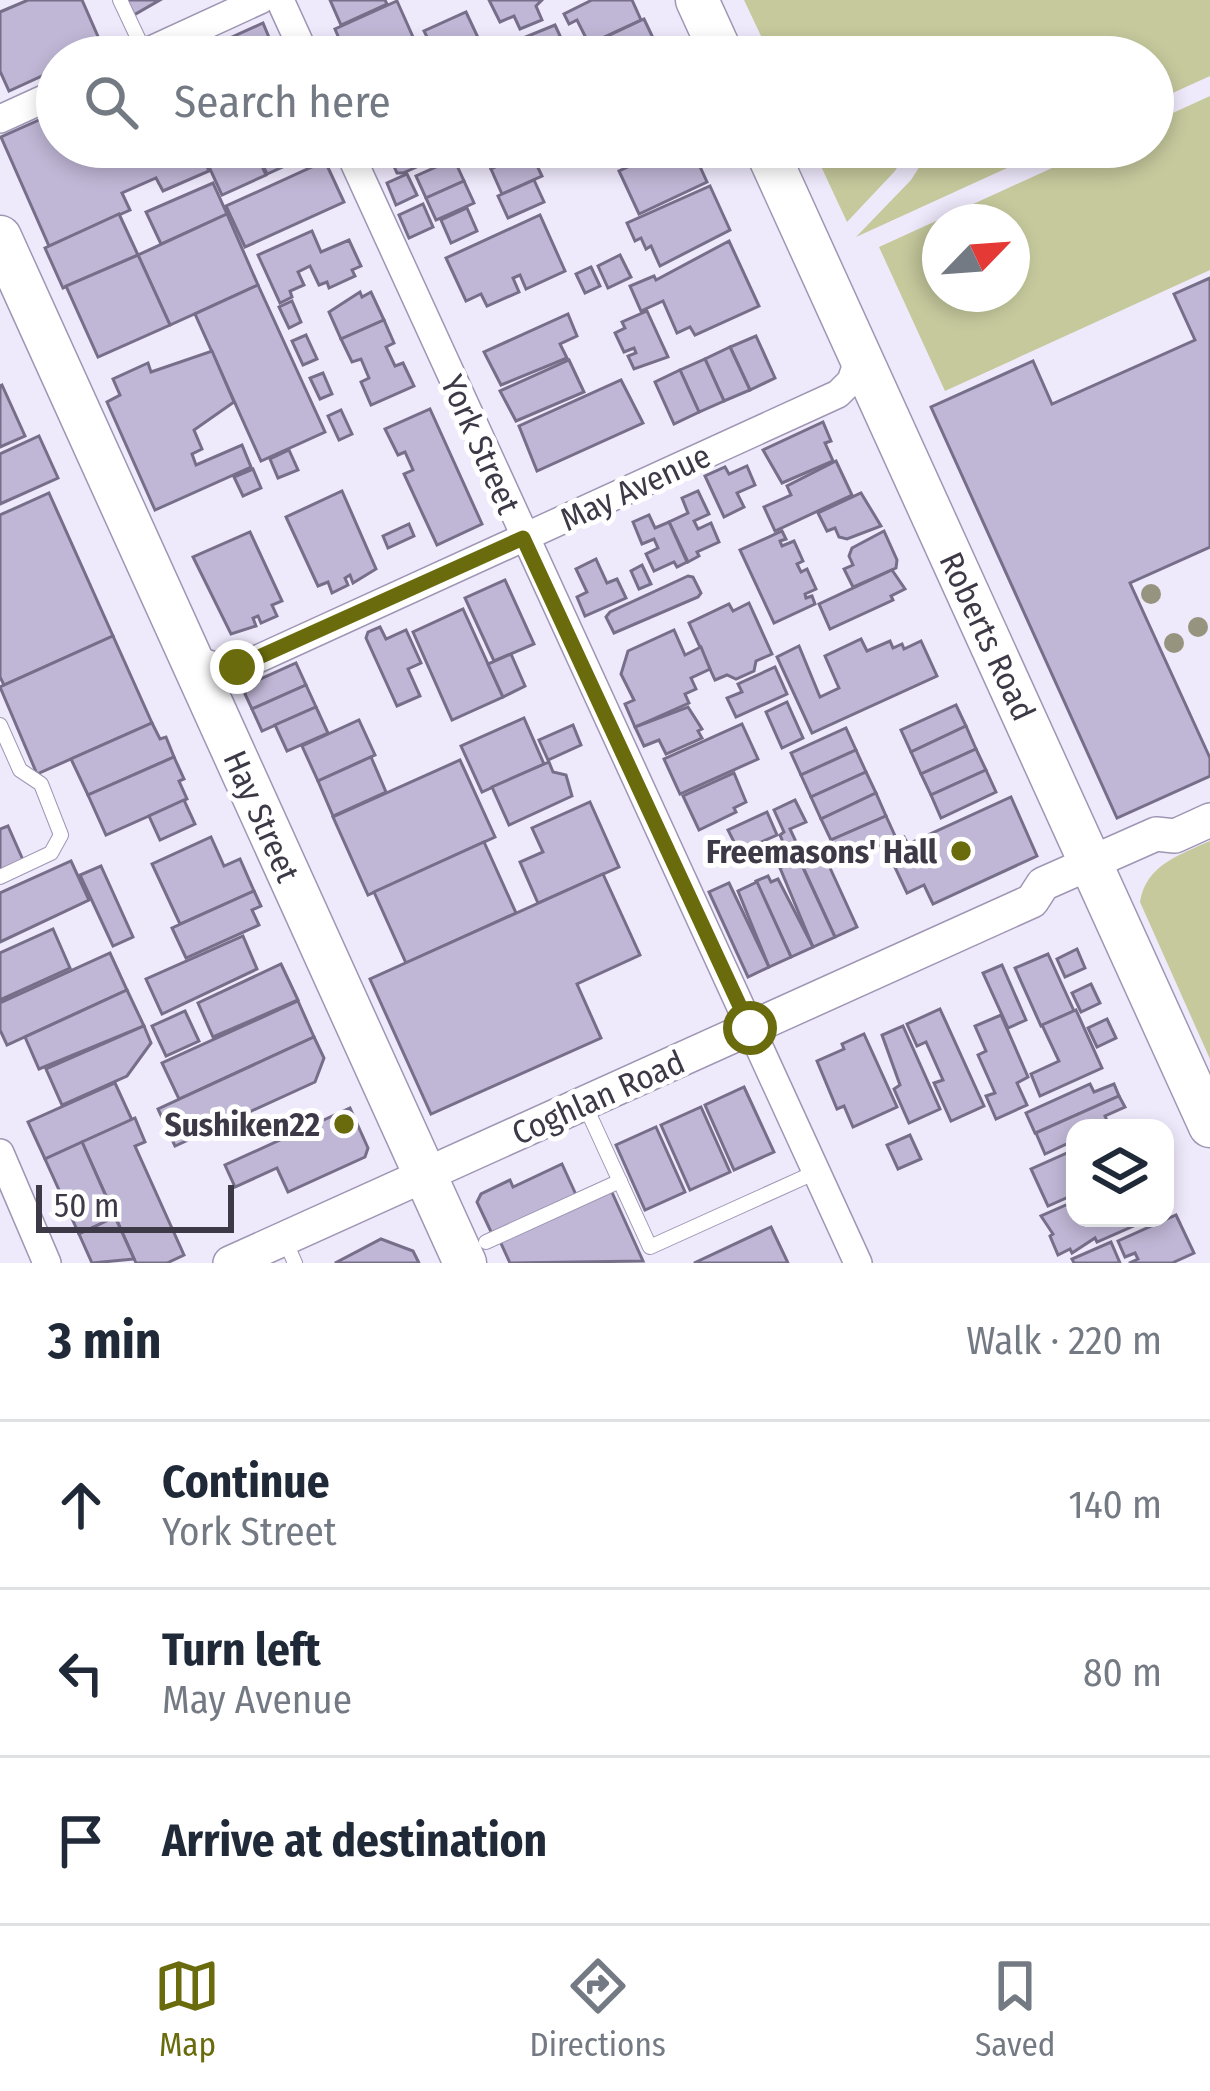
<!DOCTYPE html>
<html lang="en">
<head>
<meta charset="utf-8">
<style>
  :root { --surface:#fff; --page:#f2f2f3; --text:#1f2937; --muted:#747a83; --line:#e0e1e3; --accent:#696b0c }
  body { margin:0; font-family:"Fira Sans Condensed",sans-serif; background:var(--page); color:var(--text) }
  .controls { position:absolute; right:36px; bottom:36px; display:grid; overflow:hidden; border-radius:24px; box-shadow:0 6px 18px #0003 }
  .controls button { width:108px; height:108px; display:grid; place-items:center; padding:0; border:0; border-bottom:3px solid var(--line); background:var(--surface); color:var(--text); font:60px sans-serif }
  .compass { position:absolute; left:922px; top:204px; width:108px; height:108px; border-radius:50%; background:var(--surface); box-shadow:0 6px 18px #0003; rotate:65deg }
  .scale { position:absolute; left:36px; bottom:30px; width:198px; box-sizing:border-box; padding-left:12px; border:6px solid #3d3946; border-top:0; font-size:33px; line-height:42px; white-space:nowrap; color:#3d3946; -webkit-text-stroke:9px #fff; paint-order:stroke }
  .stop { position:absolute; width:36px; height:36px; margin:-27px; border:9px solid #696b0c; border-radius:50%; background:#fff }
  .stop.end { background:#696b0c; border-color:#fff; box-shadow:0 3px 12px #0008 }
  .list { margin:0; padding:0; list-style:none }
  h2 { display:flex; justify-content:space-between; align-items:center; height:156px; margin:0; padding:0 48px; font-size:51px }
  h2 small { font-size:39px; font-weight:400; color:var(--muted) }
  .list li { display:grid; grid-template-columns:78px 1fr auto; gap:36px; align-items:center; box-sizing:border-box; height:168px; padding:0 48px; border-top:3px solid var(--line) }
  .list b { display:block; font-size:45px; white-space:nowrap }
  .list p { margin:0; font-size:39px; white-space:nowrap; color:var(--muted) }
  .list em { font-size:39px; font-style:normal; color:var(--muted) }
  .icon { flex:none; width:66px; height:66px; fill:none; stroke:currentColor; stroke-width:2; stroke-linecap:round; stroke-linejoin:round }
  .map { position:relative; flex:none; width:1210px; height:1263px; overflow:hidden }
  .search { position:absolute; background:var(--surface); box-shadow:0 6px 18px #0003; left:36px; right:36px; top:36px; height:132px; display:flex; align-items:center; gap:30px; box-sizing:border-box; padding:0 42px; border-radius:66px; color:var(--muted); font-size:45px }
  .sheet { height:660px; background:var(--surface) }
  nav { display:flex; justify-content:space-around; align-items:center; box-sizing:border-box; height:168px; border-top:3px solid var(--line); background:var(--surface); font-size:33px; color:var(--muted) }
  nav a { display:grid; justify-items:center; gap:6px }
  nav .on { color:var(--accent) }
  .map>svg:first-child { display:block }
</style>
</head>
<body>
<div class="map">
<svg width="1210" height="1263" viewBox="0 0 1210 1263">
  <rect width="100%" height="100%" fill="#efe9fc"/>
  <!-- green -->
  <g fill="#c6c99c" fill-rule="evenodd">
    <path d="M744,0H1210V76L1153,102V57H771Z"/>
    <path d="M1210,96V270L945,391L879,247L1098,147H1153V122ZM940,222H1012V294H940Z"/>
    <path d="M812,147H910L895,171L847,222Z"/>
    <path d="M932,147H1053L856,237L911,180Z"/>
    <path d="M1210,841V1059L1140,902C1146,865 1179,855 1210,841Z"/>
  </g>
  <!-- building -->
  <g fill="#c0b7d6" stroke="#776e8a" stroke-width="3">
    <path d="M28,0H82L103,48L83,57H57V69L9,91L0,71V12Z"/>
    <path d="M125,0H160L132,16Z"/>
    <path d="M330,0H385L387,4L341,25Z"/>
    <path d="M489,0H542L536,6L542,20L520,29L514,16L500,22Z"/>
    <path d="M592,0H632L641,20L589,44L577,20L569,24L564,14Z"/>
    <path d="M397,1L413,37L369,57H347L335,29Z"/>
    <path d="M466,12L481,44L452,57H426L419,43L428,39L424,31Z"/>
    <path d="M644,19L655,42L647,46L650,52L639,57H563Z"/>
    <path d="M263,23L273,47L251,57H214L210,47Z"/>
    <path d="M555,25L567,51L554,57H511L509,52L521,47L518,40Z"/>
    <path d="M411,39L415,47L409,50L412,57H371Z"/>
    <path d="M57,112V147H198L209,171L163,191L156,178L122,193L130,210L49,246L1,137Z"/>
    <path d="M200,147H245L248,154L255,151L266,175L222,195Z"/>
    <path d="M277,147H319L320,150L267,174L258,155Z"/>
    <path d="M385,147H451L452,151L403,173H397Z"/>
    <path d="M481,147H528L530,151L491,169Z"/>
    <path d="M672,147H691L707,182L639,214L619,171Z"/>
    <path d="M530,151L542,176L502,194L491,169Z"/>
    <path d="M454,159L464,181L426,198L416,176Z"/>
    <path d="M325,161L344,202L245,247L226,206Z"/>
    <path d="M407,174L417,195L396,205L387,183Z"/>
    <path d="M534,180L544,202L508,218L498,196Z"/>
    <path d="M464,181L474,203L436,220L426,198Z"/>
    <path d="M213,183L227,214L161,244L146,212Z"/>
    <path d="M710,186L730,230L660,266L651,246L646,249L641,238L635,241L627,223Z"/>
    <path d="M423,204L433,227L409,238L399,215Z"/>
    <path d="M467,208L477,231L451,243L441,220Z"/>
    <path d="M119,214L138,255L63,288L45,248Z"/>
    <path d="M227,214L258,285L170,325L138,255Z"/>
    <path d="M540,215L565,271L526,289L520,275L513,278L519,292L487,306L481,294L466,301L446,258Z"/>
    <path d="M312,231L321,252L349,240L361,266L352,270L355,276L329,288L327,282L319,285L310,266L298,272L304,285L290,291L292,297L280,303L258,255Z"/>
    <path d="M729,241L759,306L695,335L690,327L677,333L663,301L641,311L630,286L654,276L656,280Z"/>
    <path d="M138,255L170,325L98,357L66,286Z"/>
    <path d="M620,255L631,277L608,288L598,266Z"/>
    <path d="M591,267L600,286L585,293L576,274Z"/>
    <path d="M1210,278V547L1130,583L1210,758V776L1117,818L931,407L1033,361L1052,404L1195,340L1174,294Z"/>
    <path d="M258,285L325,432L261,461L195,314Z"/>
    <path d="M360,292L362,297L371,292L384,320L341,339L329,312Z"/>
    <path d="M292,301L301,322L289,328L279,307Z"/>
    <path d="M647,311L668,357L634,369L628,356L636,353L634,348L624,352L615,333L625,328L622,322Z"/>
    <path d="M568,314L577,336L560,344L567,358L501,385L484,352Z"/>
    <path d="M384,320L394,343L386,347L395,366L403,363L414,386L371,405L361,382L369,378L361,359L352,362L341,339Z"/>
    <path d="M306,335L317,359L303,365L292,341Z"/>
    <path d="M756,336L775,378L750,390L730,347Z"/>
    <path d="M730,347L750,390L724,401L705,359Z"/>
    <path d="M212,351L234,402L194,430L202,449L192,454L196,465L242,445L251,467L155,510L107,402L120,395L113,379L148,363L151,372Z"/>
    <path d="M705,359L724,401L699,412L680,370Z"/>
    <path d="M569,360L584,392L516,421L500,391Z"/>
    <path d="M680,370L699,412L674,424L655,382Z"/>
    <path d="M323,373L332,394L320,399L310,378Z"/>
    <path d="M621,380L643,423L537,471L519,426Z"/>
    <path d="M2,385L25,436L0,447V386Z"/>
    <path d="M430,409L482,524L437,545L404,474L413,470L405,452L398,455L385,429Z"/>
    <path d="M341,410L352,434L339,440L328,416Z"/>
    <path d="M823,422L831,441L825,443L833,461L782,483L763,450Z"/>
    <path d="M39,436L58,478L0,504V454Z"/>
    <path d="M289,450L298,470L278,478L270,459Z"/>
    <path d="M836,461L852,495L775,531L764,507L791,495L787,486Z"/>
    <path d="M747,466L755,485L737,493L744,507L724,517L705,476L725,467L729,474Z"/>
    <path d="M253,469L261,488L243,496L234,477Z"/>
    <path d="M342,491L376,569L353,583L350,575L345,578L348,585L332,593L328,582L318,586L286,517Z"/>
    <path d="M698,491L709,514L694,521L698,529L711,523L719,542L697,552L699,556L688,562L669,522L688,513L682,498Z"/>
    <path d="M49,493L113,636L4,685L0,677V515Z"/>
    <path d="M861,493L881,526L847,539L839,537L835,528L827,531L818,513Z"/>
    <path d="M649,515L655,528L669,522L687,562L677,567L674,562L654,571L646,554L658,548L654,539L642,544L633,522Z"/>
    <path d="M409,524L414,536L388,548L383,536Z"/>
    <path d="M782,531L786,539L780,541L782,546L794,541L803,561L797,564L801,572L807,569L816,589L805,594L806,598L812,596L815,604L774,623L740,550Z"/>
    <path d="M884,531L897,560L896,568L853,587L844,569L853,565L849,556L852,548Z"/>
    <path d="M250,532L282,601L272,605L277,616L261,623L258,616L253,618L256,626L231,634L193,557Z"/>
    <path d="M596,559L607,583L617,579L626,598L585,616L577,597L587,592L576,569Z"/>
    <path d="M642,565L651,584L639,589L631,571Z"/>
    <path d="M892,570L905,589L891,596L893,600L830,629L819,604Z"/>
    <path d="M688,576L693,577L701,593L698,597L614,633L606,617L610,612Z"/>
    <path d="M505,580L534,644L494,661L465,598Z"/>
    <path d="M749,603L772,654L756,661L754,671L736,679L727,675L715,680L689,623L729,604L733,611Z"/>
    <path d="M463,609L503,697L452,720L413,632Z"/>
    <path d="M380,627L386,639L406,630L421,663L408,669L420,696L397,706L366,638L368,632Z"/>
    <path d="M674,630L685,655L701,647L710,669L691,678L696,689L685,694L689,703L635,727L625,704L634,700L621,674L628,651Z"/>
    <path d="M113,636L152,723L37,774L0,687Z"/>
    <path d="M861,639L867,651L890,641L893,648L902,644L904,649L921,641L937,676L812,733L777,657L799,646L820,697L839,688L825,656Z"/>
    <path d="M511,654L525,686L503,697L488,664Z"/>
    <path d="M296,663L306,685L252,709L245,694L247,685Z"/>
    <path d="M775,667L787,694L736,717L727,698L742,692L738,684Z"/>
    <path d="M306,685L316,707L262,731L252,709Z"/>
    <path d="M787,702L803,738L782,748L766,712Z"/>
    <path d="M956,705L966,726L911,752L901,730Z"/>
    <path d="M316,707L328,733L287,751L275,725Z"/>
    <path d="M688,707L702,729L698,731L702,738L666,754L659,740L644,746L635,727Z"/>
    <path d="M524,718L544,764L482,792L461,746Z"/>
    <path d="M359,720L375,755L318,781L302,746Z"/>
    <path d="M152,723L160,739L166,737L174,757L88,795L71,759Z"/>
    <path d="M742,724L758,759L680,794L664,759Z"/>
    <path d="M573,725L581,745L548,760L539,740Z"/>
    <path d="M966,726L976,749L921,774L911,752Z"/>
    <path d="M846,728L856,750L801,775L791,753Z"/>
    <path d="M976,749L986,770L931,795L921,774Z"/>
    <path d="M856,750L866,772L811,797L801,775Z"/>
    <path d="M174,757L184,779L179,781L187,799L106,835L88,795Z"/>
    <path d="M371,757L386,792L333,816L318,781Z"/>
    <path d="M460,760L495,837L368,895L333,817Z"/>
    <path d="M549,762L553,772L566,775L572,796L509,825L492,787Z"/>
    <path d="M986,770L996,792L941,818L931,795Z"/>
    <path d="M866,772L876,793L821,819L811,797Z"/>
    <path d="M734,773L746,802L734,808L736,812L699,830L683,796Z"/>
    <path d="M876,793L886,816L831,840L821,819Z"/>
    <path d="M1011,797L1037,856L933,904L924,885L907,893L885,846L904,837L908,844Z"/>
    <path d="M184,800L195,824L160,840L149,816Z"/>
    <path d="M795,800L806,822L790,829L797,844L786,849L780,835L784,832L774,810Z"/>
    <path d="M590,802L619,867L538,903L520,862L543,852L532,828Z"/>
    <path d="M767,812L777,835L739,852L728,830Z"/>
    <path d="M886,816L896,838L841,863L831,840Z"/>
    <path d="M8,826L23,860L0,871V829Z"/>
    <path d="M211,837L224,866L240,859L254,891L180,924L152,864Z"/>
    <path d="M484,842L516,913L406,963L374,892Z"/>
    <path d="M825,857L857,927L835,937L803,867Z"/>
    <path d="M799,859L835,937L813,947L780,868Z"/>
    <path d="M71,861L89,900L0,942V893Z"/>
    <path d="M101,866L133,937L113,946L80,875Z"/>
    <path d="M603,874L640,955L577,984L601,1038L431,1114L370,979Z"/>
    <path d="M768,876L771,882L778,879L813,947L791,957L756,881Z"/>
    <path d="M757,882L791,957L769,967L738,891Z"/>
    <path d="M729,883L769,967L748,977L709,892Z"/>
    <path d="M254,891L261,906L252,910L259,925L186,958L172,928Z"/>
    <path d="M53,929L70,968L0,1000V953Z"/>
    <path d="M243,936L257,969L162,1014L146,979Z"/>
    <path d="M1077,949L1085,968L1065,977L1057,959Z"/>
    <path d="M110,953L127,990L7,1045L0,1030V1003Z"/>
    <path d="M1048,954L1074,1011L1041,1026L1015,968Z"/>
    <path d="M281,964L298,1000L213,1037L198,1003Z"/>
    <path d="M1002,965L1026,1020L1008,1028L983,973Z"/>
    <path d="M1091,984L1100,1003L1081,1012L1072,993Z"/>
    <path d="M127,990L144,1026L39,1069L25,1037Z"/>
    <path d="M298,1001L314,1037L179,1099L162,1063Z"/>
    <path d="M940,1009L984,1106L951,1121L934,1083L943,1080L926,1042L917,1046L907,1024Z"/>
    <path d="M1076,1010L1102,1068L1040,1096L1031,1074L1059,1061L1042,1025Z"/>
    <path d="M185,1011L199,1041L166,1056L152,1026Z"/>
    <path d="M1001,1015L1028,1077L1017,1083L1027,1105L996,1119L986,1096L995,1093L978,1055L986,1051L975,1026Z"/>
    <path d="M1107,1019L1116,1038L1097,1047L1088,1028Z"/>
    <path d="M144,1026L151,1043L127,1076L62,1105L46,1069Z"/>
    <path d="M903,1026L940,1109L909,1123L894,1089L900,1085L882,1035Z"/>
    <path d="M864,1034L897,1107L853,1127L844,1106L837,1109L817,1061L844,1049L842,1044Z"/>
    <path d="M314,1037L324,1058L315,1082L175,1146L158,1109Z"/>
    <path d="M115,1083L132,1120L45,1159L28,1122Z"/>
    <path d="M1090,1084L1094,1092L1114,1084L1119,1096L1035,1133L1026,1113Z"/>
    <path d="M744,1087L774,1152L734,1170L705,1105Z"/>
    <path d="M1119,1096L1125,1107L1105,1116L1109,1125L1075,1128V1140L1045,1154L1036,1133Z"/>
    <path d="M701,1107L730,1172L690,1190L661,1125Z"/>
    <path d="M350,1108L368,1148L365,1157L288,1192L277,1168L235,1187L225,1165Z"/>
    <path d="M135,1118L145,1142L135,1146L184,1255L167,1263H136L82,1142Z"/>
    <path d="M656,1127L685,1192L645,1210L616,1145Z"/>
    <path d="M910,1135L921,1159L898,1169L887,1145Z"/>
    <path d="M82,1142L115,1217L79,1234L45,1159Z"/>
    <path d="M1067,1153L1075,1171V1194L1048,1206L1031,1169Z"/>
    <path d="M562,1164L577,1197L493,1236L477,1202L481,1194L510,1180L513,1187Z"/>
    <path d="M610,1188L643,1261L510,1263L499,1239Z"/>
    <path d="M1075,1201V1218L1081,1222L1091,1218H1140L1136,1220L1138,1224L1097,1242L1095,1238L1072,1253L1070,1249L1058,1255L1050,1236L1053,1234L1041,1216Z"/>
    <path d="M1176,1215L1194,1253L1172,1263H1129L1138,1259L1135,1253L1125,1257L1118,1241Z"/>
    <path d="M115,1217L134,1259L92,1263L79,1234Z"/>
    <path d="M771,1227L788,1263H694Z"/>
    <path d="M381,1239L413,1251L419,1263H335Z"/>
    <path d="M1111,1242L1120,1263H1074L1072,1259Z"/>
  </g>
  <g fill="none" stroke-linecap="round" stroke-linejoin="round">
    <!-- service casing -->
    <g stroke="#9f96b4" stroke-width="16">
      <g id="service">
        <path d="M120,0L145,53"/>
        <path d="M0,725L20,770L41,784L61,835L51,853L0,877"/>
        <path d="M584,1103L650,1247L816,1172"/>
        <path d="M284,1238L295,1263"/>
        <path d="M486,1242L620,1181"/>
      </g>
    </g>
    <!-- minor casing -->
    <g stroke="#9f96b4" stroke-width="30">
      <g id="minor">
        <path d="M280,0L306,57"/>
        <path d="M136,57L260,0"/>
        <path d="M0,119L57,93"/>
        <path d="M347,147L858,1263"/>
        <path d="M191,658L220,668L251,662L838,394L851,381L860,355"/>
        <path d="M0,1153L47,1263"/>
      </g>
    </g>
    <!-- tertiary casing -->
    <g stroke="#9f96b4" stroke-width="36">
      <path id="tertiary" d="M230,1263L1032,901L1043,884L1156,834L1175,836L1210,820"/>
    </g>
    <!-- primary casing -->
    <g stroke="#9f96b4" stroke-width="45">
      <g id="primary">
        <path d="M697,0L723,57"/>
        <path d="M765,147L1210,1126"/>
        <path d="M0,237L465,1263"/>
      </g>
    </g>
    <!-- service -->
    <use href="#service" stroke="#fff" stroke-width="14"/>
    <!-- minor -->
    <use href="#minor" stroke="#fff" stroke-width="27"/>
    <!-- tertiary -->
    <use href="#tertiary" stroke="#fff" stroke-width="33"/>
    <!-- primary -->
    <use href="#primary" stroke="#fff" stroke-width="42"/>
  </g>
  <!-- trees -->
  <g fill="#96947f">
    <circle cx="1151" cy="594" r="10"/>
    <circle cx="1198" cy="627" r="10"/>
    <circle cx="1174" cy="643" r="10"/>
  </g>
  <g fill="none" stroke-linecap="round" stroke-linejoin="round">
    <!-- route -->
    <path stroke="#696b0c" stroke-width="15" d="M237,667L523,538L750,1028"/>
  </g>
  <!-- markers -->
  <g fill="#696b0c" stroke="#fff" stroke-width="4.5">
    <circle cx="961" cy="851" r="12"/>
    <circle cx="344" cy="1124" r="12"/>
  </g>
  <g text-anchor="middle" stroke-width="10" stroke-linejoin="round" paint-order="stroke">
    <!-- street labels -->
    <g font-size="33" fill="#3d3946" stroke="#fff">
      <text transform="translate(481 444) rotate(66)" y="12">York Street</text>
      <text transform="translate(635 487) rotate(-25)" y="12">May Avenue</text>
      <text transform="translate(988 636) rotate(65)" y="12">Roberts Road</text>
      <text transform="translate(262 816) rotate(66)" y="12">Hay Street</text>
      <text transform="translate(598 1097) rotate(-24)" y="12">Coghlan Road</text>
    </g>
    <!-- poi labels -->
    <g font-size="33" font-weight="bold" fill="#3d3946" stroke="#fff" text-anchor="end">
      <text x="937" y="863">Freemasons' Hall</text>
      <text x="320" y="1136">Sushiken22</text>
    </g>
  </g>
</svg>
<div class="controls">
<button><svg class="icon" aria-label="layers" viewBox="0 0 24 24"><path d="M12 4l9 5-9 5-9-5zM3 14l9 5 9-5"/></svg></button>
</div>
<svg class="compass" viewBox="-18 -18 36 36"><path d="M0-13l5 13h-10z" fill="#e53935"/><path d="M0 13l5-13h-10z" fill="#747a83"/></svg>
<div class="scale">50 m</div>
<div class="stop" style="left:750px;top:1028px"></div>
<div class="stop end" style="left:237px;top:667px"></div>
<div class="search"><svg class="icon" aria-label="search" viewBox="0 0 24 24"><circle cx="10" cy="10" r="6"/><path d="M15 15l6 6"/></svg>Search here</div>
</div>
<section class="sheet">
<h2>3 min<small>Walk · 220 m</small></h2>
<ul class="list">
<li><svg class="icon" aria-label="ahead" viewBox="0 0 24 24"><path d="M12 20V5M6 11l6-6 6 6"/></svg><div><b>Continue</b><p>York Street</p></div><em>140 m</em></li>
<li><svg class="icon" aria-label="left" viewBox="0 0 24 24"><path d="M17 20v-9H6M10 6l-5 5 5 5"/></svg><div><b>Turn left</b><p>May Avenue</p></div><em>80 m</em></li>
<li><svg class="icon" aria-label="arrive" viewBox="0 0 24 24"><path d="M6 21V4h12l-3 4 3 4H6"/></svg><div><b>Arrive at destination</b></div></li>
</ul>
</section>
<nav>
<a class="on"><svg class="icon" aria-label="map" viewBox="0 0 24 24"><path d="M3 6l6-2 6 2 6-2v14l-6 2-6-2-6 2zM9 4v14M15 6v14"/></svg>Map</a>
<a><svg class="icon" aria-label="directions" viewBox="0 0 24 24"><path d="M12 3l9 9-9 9-9-9zM9 14v-3h6M13 9l2 2-2 2"/></svg>Directions</a>
<a><svg class="icon" aria-label="saved" viewBox="0 0 24 24"><path d="M7 4h10v16l-5-4-5 4z"/></svg>Saved</a>
</nav>
</body>
</html>
